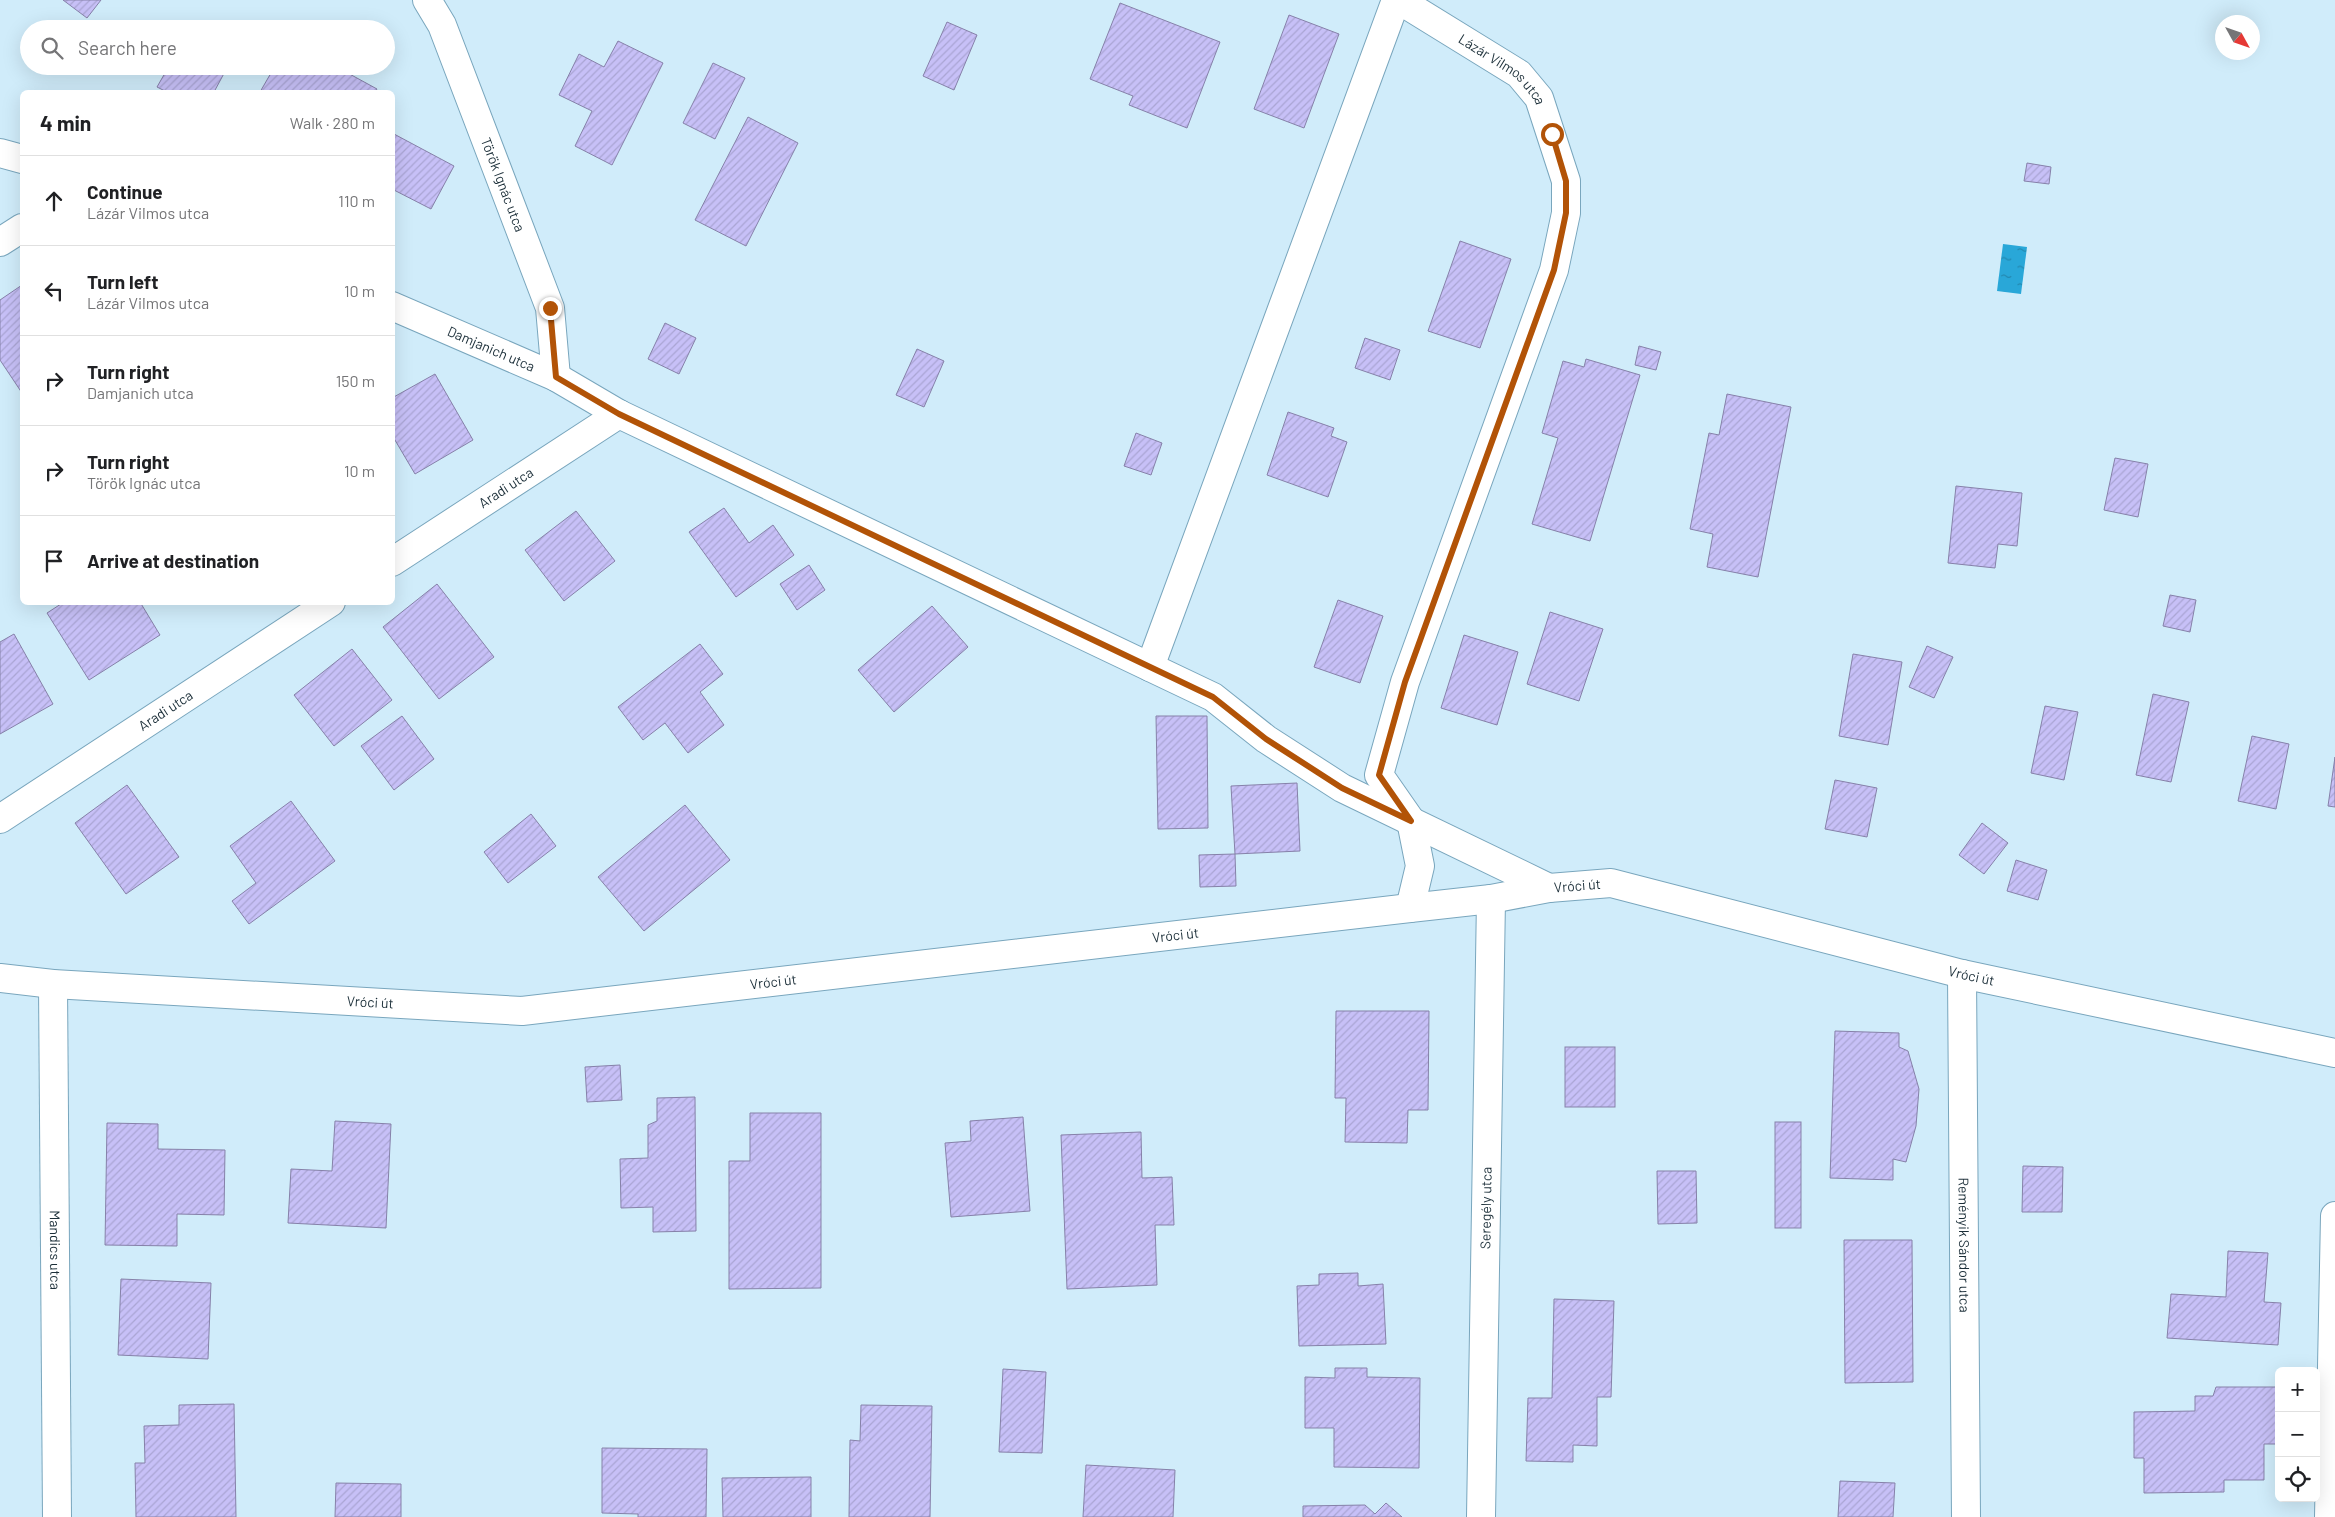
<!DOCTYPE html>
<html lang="en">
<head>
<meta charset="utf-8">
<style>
  :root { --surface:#fff; --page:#f6f6f6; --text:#202124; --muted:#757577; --line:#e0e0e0 }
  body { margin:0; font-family:Barlow,sans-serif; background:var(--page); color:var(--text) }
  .controls { position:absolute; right:15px; bottom:15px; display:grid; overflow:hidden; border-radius:8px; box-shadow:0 5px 20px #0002 }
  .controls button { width:45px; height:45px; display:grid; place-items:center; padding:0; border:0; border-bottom:1px solid var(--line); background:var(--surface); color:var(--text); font:25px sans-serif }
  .compass { position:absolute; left:2215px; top:15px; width:45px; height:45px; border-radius:50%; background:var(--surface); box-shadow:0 5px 20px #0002; rotate:130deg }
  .stop { position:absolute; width:15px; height:15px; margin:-11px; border:4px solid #b25307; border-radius:50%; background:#fff }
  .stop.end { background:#b25307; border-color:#fff; box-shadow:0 1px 5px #0008 }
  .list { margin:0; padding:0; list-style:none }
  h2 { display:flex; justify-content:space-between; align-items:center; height:65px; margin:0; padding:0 20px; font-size:21px }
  h2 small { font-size:16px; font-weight:400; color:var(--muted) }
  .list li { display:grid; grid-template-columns:32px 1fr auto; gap:15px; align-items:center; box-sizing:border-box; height:90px; padding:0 20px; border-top:1px solid var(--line) }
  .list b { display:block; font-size:19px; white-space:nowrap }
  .list p { margin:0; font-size:16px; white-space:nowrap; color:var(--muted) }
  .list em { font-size:16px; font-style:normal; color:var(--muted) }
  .icon { flex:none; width:28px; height:28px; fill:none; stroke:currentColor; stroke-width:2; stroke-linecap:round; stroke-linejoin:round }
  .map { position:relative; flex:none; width:2335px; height:1517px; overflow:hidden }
  .search { position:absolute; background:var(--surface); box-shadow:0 5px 20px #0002; left:20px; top:20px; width:375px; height:55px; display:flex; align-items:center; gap:12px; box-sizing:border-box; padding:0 18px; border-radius:28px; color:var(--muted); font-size:19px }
  .panel { position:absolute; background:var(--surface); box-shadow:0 5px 20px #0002; left:20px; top:90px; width:375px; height:515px; border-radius:8px }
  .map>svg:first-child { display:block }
</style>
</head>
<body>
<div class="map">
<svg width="2335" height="1517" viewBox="0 0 2335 1517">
  <defs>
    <pattern id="water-ripples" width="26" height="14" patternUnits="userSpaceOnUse" patternTransform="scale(1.25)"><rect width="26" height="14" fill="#29a7d8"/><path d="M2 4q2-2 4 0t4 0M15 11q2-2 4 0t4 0" fill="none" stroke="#2288b0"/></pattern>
    <pattern id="building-hatch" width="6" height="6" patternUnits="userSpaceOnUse" patternTransform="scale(1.25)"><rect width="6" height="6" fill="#c7c0f7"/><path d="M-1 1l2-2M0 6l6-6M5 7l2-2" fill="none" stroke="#aaa5d4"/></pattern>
  </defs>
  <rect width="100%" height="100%" fill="#d0ecfa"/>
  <!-- water -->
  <path fill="url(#water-ripples)" d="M2003,244L2027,247L2021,294L1997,291Z"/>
  <!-- building -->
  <g fill="url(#building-hatch)" stroke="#8681a9">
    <path d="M63,0H101L87,18Z"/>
    <path d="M1120,3L1220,42L1187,128L1129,105L1133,96L1090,79Z"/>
    <path d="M1289,15L1339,34L1304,128L1254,109Z"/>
    <path d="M947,22L977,35L954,90L923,76Z"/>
    <path d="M618,41L663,63L612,165L575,146L592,111L559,95L579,54L604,67Z"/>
    <path d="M713,63L745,78L715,139L683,123Z"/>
    <path d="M169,66H228L214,92H167L157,87Z"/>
    <path d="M275,66H335L377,89L375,92H260Z"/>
    <path d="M748,117L798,143L746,246L695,220Z"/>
    <path d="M394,134L454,166L431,209L392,189Z"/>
    <path d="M2027,163L2051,167L2049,184L2024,181Z"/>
    <path d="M1460,241L1511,259L1480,348L1428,331Z"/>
    <path d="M22,285V393L0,360V300Z"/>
    <path d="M665,323L696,338L679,374L648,359Z"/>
    <path d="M1365,338L1400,350L1390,380L1355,368Z"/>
    <path d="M1639,346L1661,352L1656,370L1635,365Z"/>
    <path d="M917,349L944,361L924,407L896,395Z"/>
    <path d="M1586,359L1640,375L1590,541L1532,524L1558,438L1542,433L1563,361L1584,367Z"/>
    <path d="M435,374L473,440L415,474L392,435V398Z"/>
    <path d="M1727,394L1791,407L1758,577L1707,567L1713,534L1690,529L1709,433L1719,435Z"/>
    <path d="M1288,412L1334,428L1331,436L1347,442L1328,497L1267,475Z"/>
    <path d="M1136,433L1162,443L1151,475L1124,466Z"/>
    <path d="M2115,458L2148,464L2138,517L2104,510Z"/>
    <path d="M1956,486L2022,493L2017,546L1998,544L1995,568L1948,563Z"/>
    <path d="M724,508L749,543L773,525L794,555L736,597L689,532Z"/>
    <path d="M576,511L615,561L564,601L525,550Z"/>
    <path d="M809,565L825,590L797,610L780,584Z"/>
    <path d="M437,584L494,657L439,699L383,627Z"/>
    <path d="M2170,595L2196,600L2190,632L2163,626Z"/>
    <path d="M1338,600L1383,616L1360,683L1314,667Z"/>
    <path d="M64,602H140L160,635L89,680L47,613Z"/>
    <path d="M932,606L968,647L894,712L858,670Z"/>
    <path d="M1550,612L1603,629L1579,701L1527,684Z"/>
    <path d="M14,634L53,704L0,734V642Z"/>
    <path d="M1464,635L1518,652L1497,725L1441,708Z"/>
    <path d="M700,644L723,674L700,692L724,725L688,753L665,723L643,740L618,707Z"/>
    <path d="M1927,646L1953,657L1934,698L1909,687Z"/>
    <path d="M352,649L392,700L334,746L294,695Z"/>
    <path d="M1853,654L1902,662L1888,745L1839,736Z"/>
    <path d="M2153,694L2189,702L2171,782L2136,775Z"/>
    <path d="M2045,706L2078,712L2064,780L2031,773Z"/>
    <path d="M402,716L434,759L394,790L361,746Z"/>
    <path d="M1156,716H1207L1208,828L1158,829Z"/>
    <path d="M2252,736L2289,744L2276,809L2238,801Z"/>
    <path d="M2335,757V807L2328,806Z"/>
    <path d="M1835,780L1877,788L1867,837L1825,829Z"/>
    <path d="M1297,783L1300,851L1235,854L1231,786Z"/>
    <path d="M127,785L179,857L126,894L75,823Z"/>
    <path d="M291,801L335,861L249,924L232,901L256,883L230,846Z"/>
    <path d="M685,805L730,860L644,931L598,877Z"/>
    <path d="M531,814L556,846L508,883L484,852Z"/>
    <path d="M1982,823L2008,843L1984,874L1959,855Z"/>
    <path d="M1235,854L1236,886L1200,887L1199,855Z"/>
    <path d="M2016,860L2047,870L2038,900L2007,891Z"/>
    <path d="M1336,1011H1429L1428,1110H1408L1407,1143L1345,1142L1346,1098H1335Z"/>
    <path d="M1835,1031L1899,1033V1047L1908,1051L1919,1089L1916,1126L1906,1162L1893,1159V1180L1830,1178Z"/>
    <rect x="1565" y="1047" width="50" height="60"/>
    <path d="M620,1065L622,1100L587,1102L585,1067Z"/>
    <path d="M695,1097L696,1231L653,1232V1207L621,1208L620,1159L648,1158V1125L657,1121V1098Z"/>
    <path d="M750,1113H821V1288L729,1289V1161H750Z"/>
    <path d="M1023,1117L1030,1211L951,1217L945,1143L971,1141L970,1121Z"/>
    <path d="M335,1121L391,1124L386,1228L288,1223L291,1169L332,1171Z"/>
    <rect x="1775" y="1122" width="26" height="106"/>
    <path d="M107,1123L158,1124V1149L225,1150L224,1215L177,1214V1246L105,1245Z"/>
    <path d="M1141,1132L1142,1178L1172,1177L1174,1225H1155L1157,1285L1067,1289L1061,1135Z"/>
    <path d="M2023,1166L2063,1167L2062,1212H2022Z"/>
    <path d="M1657,1171H1696L1697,1223L1658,1224Z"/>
    <path d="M1844,1240H1912L1913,1382L1845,1383Z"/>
    <path d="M2228,1251L2268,1253L2264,1302L2281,1303L2278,1345L2167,1338L2171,1294L2226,1297Z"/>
    <path d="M1358,1273V1286L1383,1284L1386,1344L1299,1346L1297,1286L1319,1285V1274Z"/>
    <path d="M121,1279L211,1283L208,1359L118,1355Z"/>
    <path d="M1554,1299L1614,1301L1611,1397H1597V1446L1573,1445V1462L1526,1461L1528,1398H1552Z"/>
    <path d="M1335,1368H1367V1377L1420,1378L1419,1468L1334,1467V1428H1305V1377L1335,1378Z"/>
    <path d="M1003,1369L1046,1372L1042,1453L999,1452Z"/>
    <path d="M2216,1387H2276V1444H2264V1480H2224V1492L2144,1493V1458H2134V1412L2195,1411V1396H2213Z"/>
    <path d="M234,1404L236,1517H136L135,1463H145L144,1426L179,1425V1405Z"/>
    <path d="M861,1405L932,1406L930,1517H849L850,1440L860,1441Z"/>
    <path d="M602,1448L707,1449L706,1517H638V1514L602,1513Z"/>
    <path d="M1086,1465L1175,1470L1173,1517H1083Z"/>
    <path d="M811,1477V1517H723L722,1478Z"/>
    <path d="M1840,1481L1895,1483L1893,1517H1838Z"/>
    <path d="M336,1483L401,1484V1517H335Z"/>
    <path d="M1386,1503L1402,1517H1303V1506L1365,1505L1375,1514Z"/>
  </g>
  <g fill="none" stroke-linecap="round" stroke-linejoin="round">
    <!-- minor casing -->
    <g stroke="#79a6bd" stroke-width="30">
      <g id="minor">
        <path id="s1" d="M427,0L442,25L550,308L556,377"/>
        <path id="s2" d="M1399,0L1519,74L1539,98L1566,181V213L1554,270L1405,682L1379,775L1411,821L1420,866L1410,908"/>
        <path d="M0,153L22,159"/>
        <path d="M0,242L22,228"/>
        <path id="s3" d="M392,306L556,377L619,414L1213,697L1266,739L1342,788L1549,888"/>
        <path id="s4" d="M392,562L619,414"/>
        <path d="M1150,667L1396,0"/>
        <path id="s5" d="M0,819L331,602"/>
        <path id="s6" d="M1962,974L1966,1517"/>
        <path id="s7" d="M0,978L53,984L522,1011L1410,908L1491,899L1549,888L1611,883L1962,974L2335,1053"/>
        <path id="s8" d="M53,984L57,1517"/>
        <path id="s9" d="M1481,1517L1491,899"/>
        <path d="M2329,1517L2335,1216"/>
      </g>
    </g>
    <!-- minor -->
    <use href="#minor" stroke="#fff" stroke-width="28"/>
  </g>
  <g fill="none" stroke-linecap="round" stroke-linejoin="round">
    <!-- route -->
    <path stroke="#b25307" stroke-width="6" d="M550,308L556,377L619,414L1213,697L1266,739L1342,788L1411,821L1379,775L1405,682L1554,270L1566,213V181L1552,134"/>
  </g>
  <g text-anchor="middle" stroke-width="5" stroke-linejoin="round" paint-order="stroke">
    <!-- street labels -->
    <g font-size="14" fill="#1c2f39" stroke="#ecf6fb">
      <text dy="5" stroke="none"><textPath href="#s2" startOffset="125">Lázár Vilmos utca</textPath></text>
      <text dy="5" stroke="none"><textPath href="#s1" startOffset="200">Török Ignác utca</textPath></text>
      <text dy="5" stroke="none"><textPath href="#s3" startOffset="108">Damjanich utca</textPath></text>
      <text dy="5" stroke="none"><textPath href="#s4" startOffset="136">Aradi utca</textPath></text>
      <text dy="5" stroke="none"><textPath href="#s5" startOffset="198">Aradi utca</textPath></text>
      <text dy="5" stroke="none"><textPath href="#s7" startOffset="1586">Vróci út</textPath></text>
      <text dy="5" stroke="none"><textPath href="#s7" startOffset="1181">Vróci út</textPath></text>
      <text dy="5" stroke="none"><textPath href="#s7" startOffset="1992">Vróci út</textPath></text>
      <text dy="5" stroke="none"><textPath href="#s7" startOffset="776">Vróci út</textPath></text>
      <text dy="5" stroke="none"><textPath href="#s7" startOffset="371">Vróci út</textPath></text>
      <text dy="5" stroke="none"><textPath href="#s9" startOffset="309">Seregély utca</textPath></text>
      <text dy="5" stroke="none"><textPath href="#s6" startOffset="271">Reményik Sándor utca</textPath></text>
      <text dy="5" stroke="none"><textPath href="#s8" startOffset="266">Mandics utca</textPath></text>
    </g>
  </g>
</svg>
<div class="controls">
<button>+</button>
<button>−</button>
<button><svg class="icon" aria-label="locate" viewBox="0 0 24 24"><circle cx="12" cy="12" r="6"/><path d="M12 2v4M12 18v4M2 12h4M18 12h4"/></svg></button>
</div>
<svg class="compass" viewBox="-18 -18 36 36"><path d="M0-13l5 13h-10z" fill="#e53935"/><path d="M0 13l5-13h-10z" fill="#757577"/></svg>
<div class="stop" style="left:1552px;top:134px"></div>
<div class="stop end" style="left:550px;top:308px"></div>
<div class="search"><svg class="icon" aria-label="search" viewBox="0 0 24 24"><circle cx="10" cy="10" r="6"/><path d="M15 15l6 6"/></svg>Search here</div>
<section class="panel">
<h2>4 min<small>Walk · 280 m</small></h2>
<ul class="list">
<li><svg class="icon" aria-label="ahead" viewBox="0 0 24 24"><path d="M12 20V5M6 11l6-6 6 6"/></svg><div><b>Continue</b><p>Lázár Vilmos utca</p></div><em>110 m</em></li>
<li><svg class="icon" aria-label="left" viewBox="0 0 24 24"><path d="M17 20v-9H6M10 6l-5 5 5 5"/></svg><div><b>Turn left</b><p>Lázár Vilmos utca</p></div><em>10 m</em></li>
<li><svg class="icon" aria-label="right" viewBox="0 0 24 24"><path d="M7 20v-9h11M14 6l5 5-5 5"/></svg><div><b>Turn right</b><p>Damjanich utca</p></div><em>150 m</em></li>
<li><svg class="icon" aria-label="right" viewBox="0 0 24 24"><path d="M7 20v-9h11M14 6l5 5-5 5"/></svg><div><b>Turn right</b><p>Török Ignác utca</p></div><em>10 m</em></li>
<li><svg class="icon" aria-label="arrive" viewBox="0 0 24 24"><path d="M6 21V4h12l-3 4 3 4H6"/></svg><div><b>Arrive at destination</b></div></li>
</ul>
</section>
</div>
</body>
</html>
